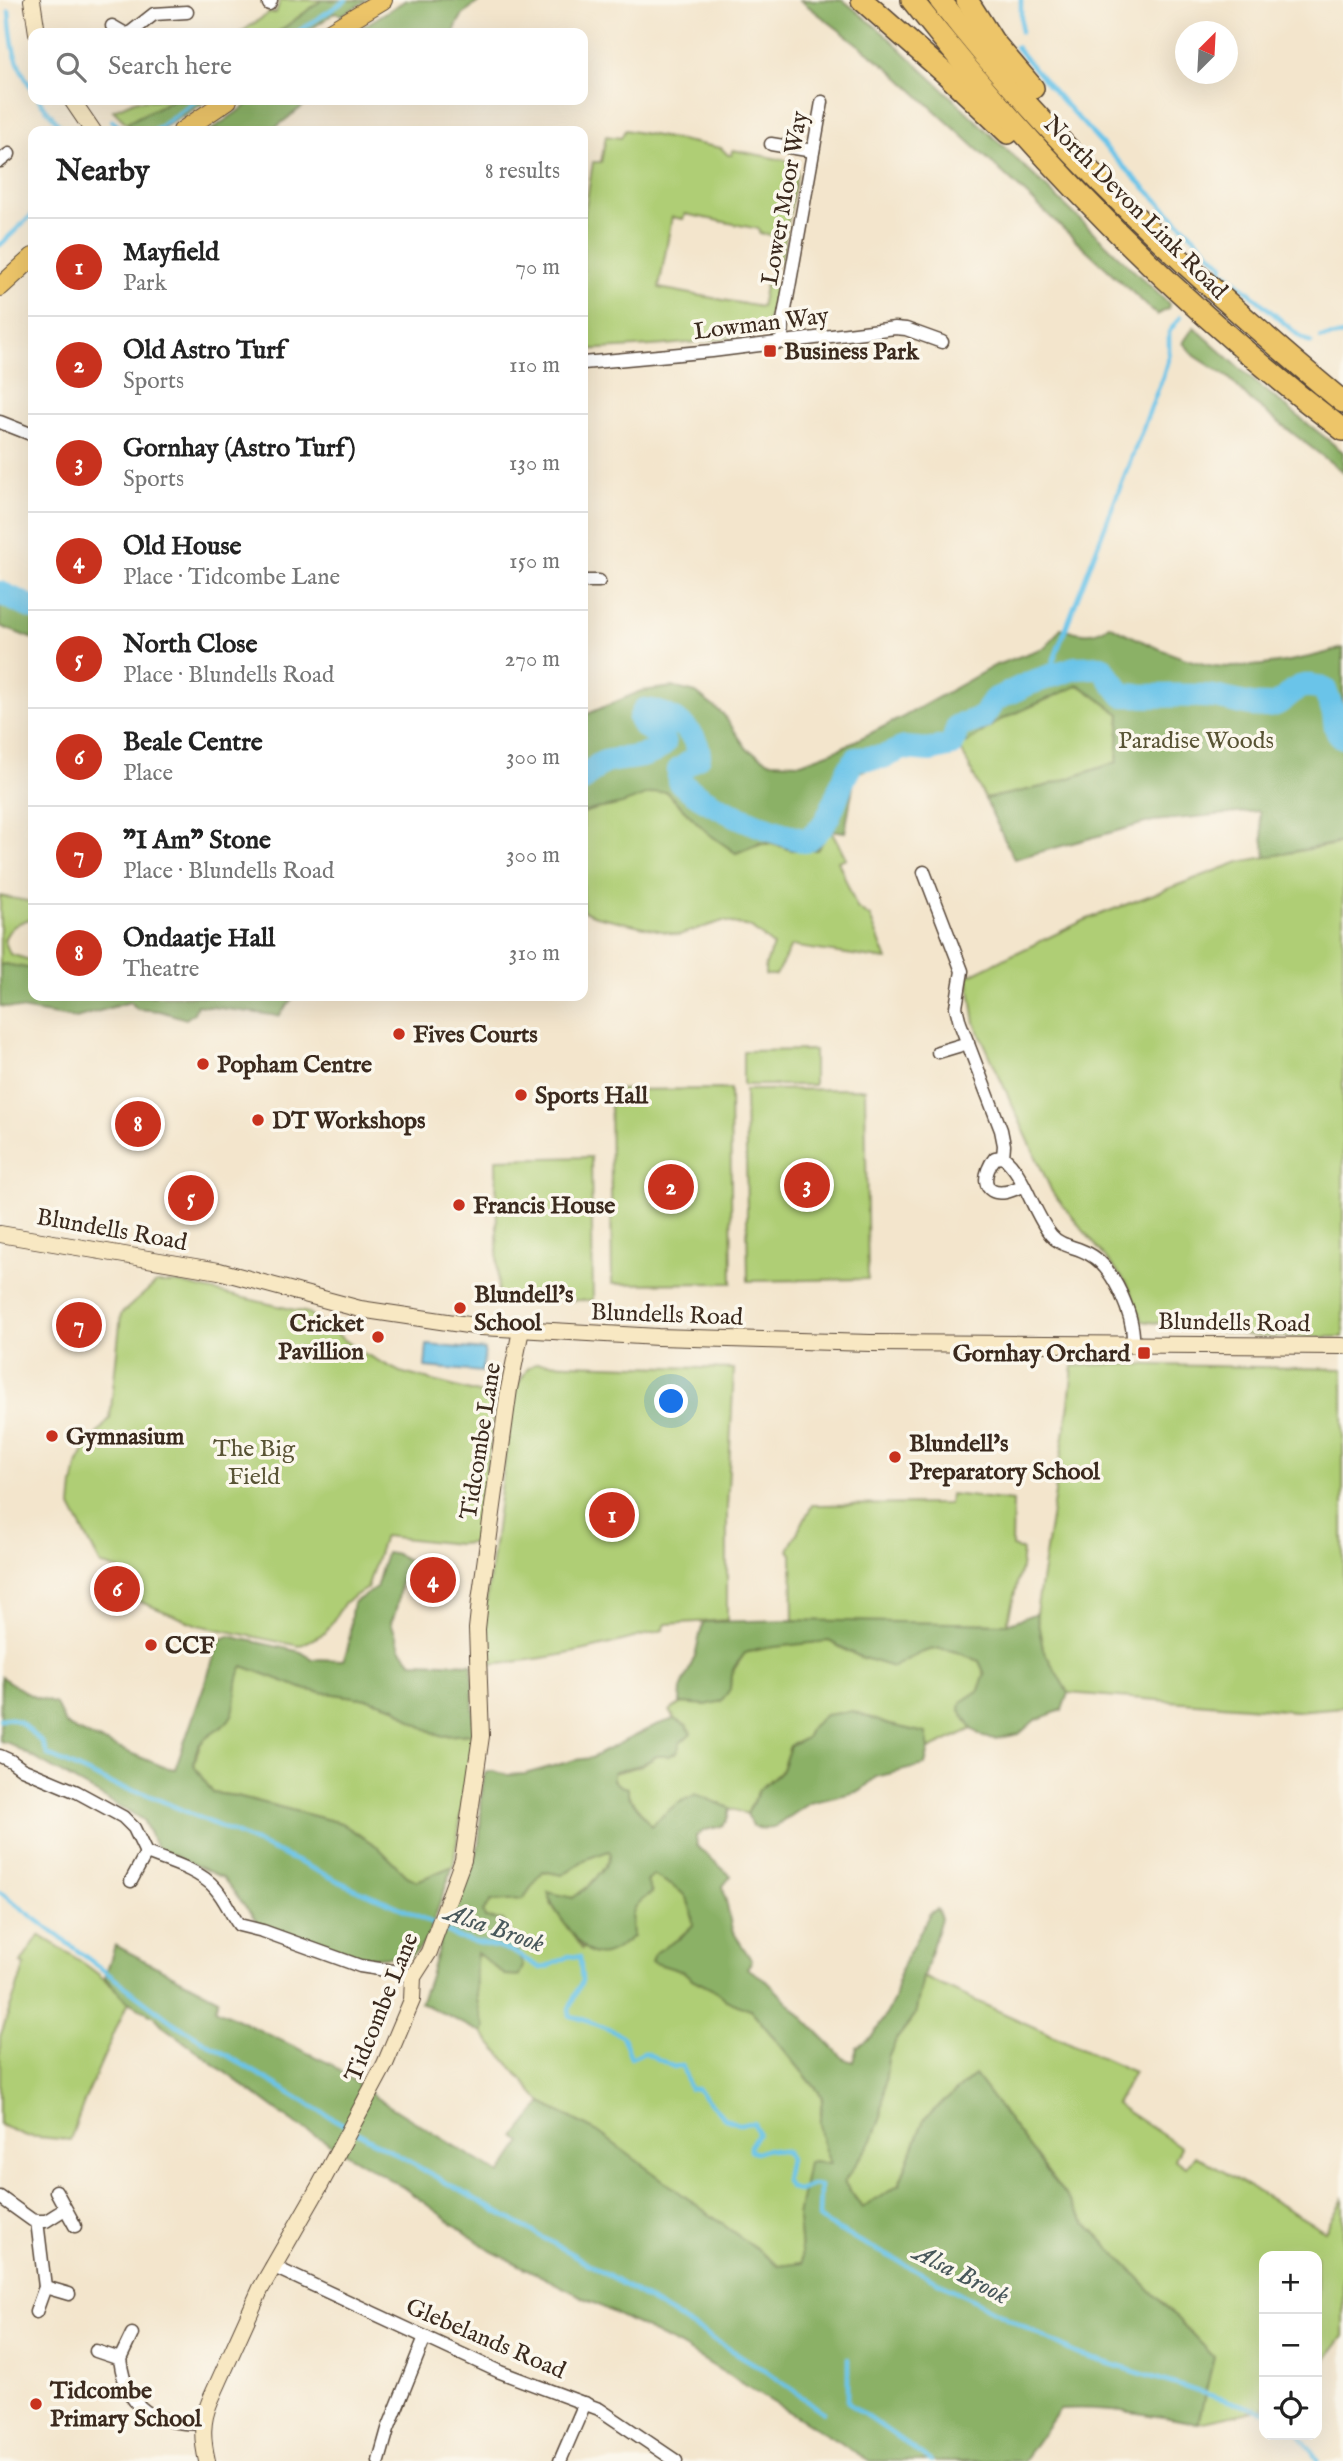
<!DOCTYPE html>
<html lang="en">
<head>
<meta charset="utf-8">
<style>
  :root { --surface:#fff; --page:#f2f2f2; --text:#222; --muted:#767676; --line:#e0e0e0; --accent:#c8321e }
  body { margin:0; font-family:"IM FELL English",serif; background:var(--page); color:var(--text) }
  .controls { position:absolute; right:21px; bottom:21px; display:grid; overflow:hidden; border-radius:14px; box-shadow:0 7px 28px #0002 }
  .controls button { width:63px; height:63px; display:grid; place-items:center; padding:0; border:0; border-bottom:2px solid var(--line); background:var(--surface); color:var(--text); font:35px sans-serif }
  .compass { position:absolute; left:1175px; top:21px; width:63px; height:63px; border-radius:50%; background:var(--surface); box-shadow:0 7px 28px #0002; rotate:24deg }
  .you { position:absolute; left:672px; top:1402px; width:24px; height:24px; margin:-18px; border:5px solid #fff; border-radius:50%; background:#1a73e8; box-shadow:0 0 0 10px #1a73e833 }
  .badge { display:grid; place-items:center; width:46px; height:46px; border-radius:50%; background:var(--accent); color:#fff; font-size:23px; font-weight:700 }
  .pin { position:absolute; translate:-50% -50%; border:4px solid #fff; box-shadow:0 2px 7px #0006 }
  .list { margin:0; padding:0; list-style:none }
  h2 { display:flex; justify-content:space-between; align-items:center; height:91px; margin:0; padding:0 28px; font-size:30px }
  h2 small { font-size:23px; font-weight:400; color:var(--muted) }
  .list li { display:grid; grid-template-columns:46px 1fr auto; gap:21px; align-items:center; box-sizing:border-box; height:98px; padding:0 28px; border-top:2px solid var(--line) }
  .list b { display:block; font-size:26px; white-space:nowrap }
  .list p { margin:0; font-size:23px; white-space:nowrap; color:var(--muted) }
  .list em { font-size:23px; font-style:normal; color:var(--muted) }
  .icon { flex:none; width:38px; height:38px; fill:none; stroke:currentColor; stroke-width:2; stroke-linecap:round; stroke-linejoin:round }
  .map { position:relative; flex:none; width:1343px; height:2461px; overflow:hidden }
  .search { position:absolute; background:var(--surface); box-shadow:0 7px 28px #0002; left:28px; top:28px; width:560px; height:77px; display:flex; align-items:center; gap:18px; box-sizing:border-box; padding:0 24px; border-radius:14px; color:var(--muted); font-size:26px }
  .panel { position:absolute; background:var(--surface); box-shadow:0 7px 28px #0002; left:28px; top:126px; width:560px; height:875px; border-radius:14px }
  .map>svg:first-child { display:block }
</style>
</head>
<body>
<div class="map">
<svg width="1343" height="2461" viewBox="0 0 1343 2461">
  <rect width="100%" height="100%" fill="#fbf7ec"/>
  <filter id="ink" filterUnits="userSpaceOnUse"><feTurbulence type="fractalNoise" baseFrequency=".0143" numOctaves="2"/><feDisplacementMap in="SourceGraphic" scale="14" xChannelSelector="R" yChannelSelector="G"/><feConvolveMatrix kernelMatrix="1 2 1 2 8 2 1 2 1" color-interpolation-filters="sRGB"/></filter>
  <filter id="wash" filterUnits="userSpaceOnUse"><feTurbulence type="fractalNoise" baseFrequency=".00686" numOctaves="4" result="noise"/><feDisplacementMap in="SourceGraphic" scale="28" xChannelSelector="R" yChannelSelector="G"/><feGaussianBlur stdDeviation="1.57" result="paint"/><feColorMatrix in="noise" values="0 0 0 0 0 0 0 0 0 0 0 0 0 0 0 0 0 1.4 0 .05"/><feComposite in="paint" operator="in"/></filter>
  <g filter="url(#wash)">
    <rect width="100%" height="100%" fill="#f3e5cc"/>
    <!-- green -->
    <g fill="#afce75" stroke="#757c4a" stroke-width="2">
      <path d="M280,0H322L277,33H240L269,13H276Z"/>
      <path d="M137,100H173L126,123L113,110Z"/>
      <path d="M625,130L721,148L728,155H732L733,150L789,161L796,168L797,174L781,260L776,266L769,267L775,236L759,233V229L685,214L683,219L672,217L659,288L761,307L766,282L773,284L776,290C774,304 772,319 760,329C740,343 614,348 583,350V224L593,162H601L606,136L621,138Z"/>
      <path d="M1079,685L1120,714L1117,762L1046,786L985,799L960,747L1000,720Z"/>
      <path d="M652,792H666L709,834L736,853C759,843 767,840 791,850L831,830L846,858L838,861L857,908L870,917L887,960L791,946L776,975H765V967L773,945L750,927L723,921L679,935L596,916L583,911V813L601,806L621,804Z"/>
      <path d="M1343,843V1337H1261L1142,1321L1128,1285L1052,1192L975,1023L968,976L1085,920L1239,862Z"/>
      <path d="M0,896L33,902V918C19,922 10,926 4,940L10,954L33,961V969L0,965Z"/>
      <path d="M814,1050V1085H743V1051Z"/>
      <path d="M730,1089L732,1283L612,1284L610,1090Z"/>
      <path d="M865,1089L868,1279L748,1281L745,1090Z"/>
      <path d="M591,1157L593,1300L498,1301L496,1159Z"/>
      <path d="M156,1283H179L308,1313L361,1352L400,1372L485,1395L490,1401L494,1414L480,1519L472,1543L457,1544L384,1536L367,1588L345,1602L325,1633L299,1646L198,1625L136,1600L139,1581C122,1577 123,1568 101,1565L71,1507L73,1485L78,1462L85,1449L110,1418L121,1314Z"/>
      <path d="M537,1363L734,1369L727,1509V1620L666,1624L663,1630C602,1647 548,1661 485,1664L483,1628L514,1391L528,1368Z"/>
      <path d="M1112,1364L1343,1369V1707L1296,1711L1068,1693L1043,1649L1036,1613L1069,1404L1073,1366Z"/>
      <path d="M950,1494L1013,1501L1012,1547L1023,1550L1021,1568L1007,1624L793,1621L792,1554L788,1550L812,1505L949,1504Z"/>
      <path d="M829,1641L849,1652L893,1667C933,1647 935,1641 979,1661L985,1674L979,1690L960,1710L972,1729L929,1749L925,1733L886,1724L853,1711L812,1726L806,1738L790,1746L782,1769L759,1790L747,1814C697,1798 694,1784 651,1826L628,1795L613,1780V1773L641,1766L657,1756H669L680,1742L687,1726L675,1719L670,1711C683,1700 690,1702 706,1705L730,1689L731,1674L745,1653L776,1646Z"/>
      <path d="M243,1666L307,1690L368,1699L395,1707L413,1722L440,1736L474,1734L453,1866L417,1881L407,1876L378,1847L341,1823L237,1796L213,1793L194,1767C198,1744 201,1738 222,1727L239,1673Z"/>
      <path d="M609,1850L611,1854C605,1873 588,1887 573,1898L561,1895L551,1904L582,1949L631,1914L637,1902L652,1893L646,1882L653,1875C680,1890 691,1892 693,1925L671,1945L684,1972L692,1979L714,1990L726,2000L752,2011L823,2097C816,2123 823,2139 831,2164L809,2162L798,2217L802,2263L779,2266L598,2132L542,2103L482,2033L484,2026C475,2007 474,1974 477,1952L497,1968L513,1940L510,1930L485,1918L483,1912L491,1901L523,1899L542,1871L562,1875L586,1859Z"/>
      <path d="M39,1935C75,1957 99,1971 128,2002L85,2099L70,2140L26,2136L0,2125V2037L25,1965L21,1963Z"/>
      <path d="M923,1977L1134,2072L1116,2104L1181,2147L1175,2159L1186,2167L1195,2155L1325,2231L1343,2199V2336L1317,2372V2256H1264V2409L1198,2423L1214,2357L1086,2223L975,2075L924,2119L899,2185L863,2208L844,2182L872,2140L881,2117L888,2058L896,2040L915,2015Z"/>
    </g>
    <!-- forest -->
    <g fill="#8bb166" stroke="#636e42" stroke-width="2">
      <path d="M322,0H367L341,15L336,12L305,33H277Z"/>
      <path d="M406,0H482C467,9 459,16 454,33H353Z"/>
      <path d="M800,0H843L886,35L1169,304L1168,309L1157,315L890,69Z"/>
      <path d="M173,100H208L158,131H135L126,123Z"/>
      <path d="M254,100H311L271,131H210Z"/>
      <path d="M1194,327L1254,381L1343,452V472L1251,401L1229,378L1195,356L1183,343Z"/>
      <path d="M0,600L24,608L33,615V639L0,626Z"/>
      <path d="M1109,625C1140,640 1171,656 1204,664C1240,673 1308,659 1343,648V842L1266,857L1259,811L1153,821L1014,859L985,799L1046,786L1117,762L1120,714L1079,685L1000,720L960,747L882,762L855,774L845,832L831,830L817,850H791L777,844L760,843L736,853L709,834L666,792C649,791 638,799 622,804C607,808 598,807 583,813V716L641,691L673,687L696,693L723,714L747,749L771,762L801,763L839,749L901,718L996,665L1046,647L1061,628C1078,633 1094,638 1109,625Z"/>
      <path d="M5,964L33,969V996H301L294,997L279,1016L197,1005L194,1013L186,1019L160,1011L137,1009L130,1002L76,1018L0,1006V965Z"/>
      <path d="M386,1553H394L408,1560L409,1564C395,1582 402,1604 391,1622L401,1650L412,1662L472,1664L474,1734L440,1736L413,1722L395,1707L368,1699L307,1690L243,1666C233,1681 239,1699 232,1715C225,1729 208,1733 199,1745C195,1750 195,1760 194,1766L213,1793L237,1796L341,1823L378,1847L407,1876L417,1881L453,1866L426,1942L411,1956L357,1958L259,1924L223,1878L157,1848L143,1820L8,1743L0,1741L1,1677L32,1696L56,1704L65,1724L77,1731L164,1767L175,1769L220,1640L229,1636L301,1652L312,1659L343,1660C353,1643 348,1622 353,1603L376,1588Z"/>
      <path d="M1036,1613L1043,1649L1068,1693L1062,1710L1035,1720L1019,1734L995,1739L983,1737L972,1729L960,1710L961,1702L979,1690L985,1674L979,1661C936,1641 932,1647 893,1667L860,1657L829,1641L757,1649L745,1653L735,1666L731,1674L730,1689L722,1701L706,1705L680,1703L681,1689L695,1656L703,1622L793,1620L1007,1624Z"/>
      <path d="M853,1711L886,1724L926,1733L929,1749L925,1765L876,1777L860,1791L810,1803L773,1828L761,1829L753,1826L747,1814L759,1790L782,1770L790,1746L806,1738L812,1726L825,1715Z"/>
      <path d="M675,1719L687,1726L691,1733L680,1743L677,1752L669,1756H657L641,1765L613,1772V1780L620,1786L628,1788V1795L651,1826L676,1804L696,1794L730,1808C726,1837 712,1821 696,1836L697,1846L731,1876L723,1886L732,1930L752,1961L747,1968L766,1980L844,2059L853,2062L857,2047L872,2036L882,2022L894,2000L900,1970L930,1913L937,1909L941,1918L923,1977L915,2015L896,2040L888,2058L881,2117L872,2140L844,2182L862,2208L899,2185L924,2119L975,2075L1086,2223L1214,2357L1198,2423C1152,2415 1107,2406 1060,2409L1023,2461H870L680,2346L491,2251L404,2188L291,2121L164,2027L154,2016L128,2002L105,1978L115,1945L218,1999L215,2009L331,2064L378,2099L500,2174L522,2143L515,2137L542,2103L598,2132L779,2266L802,2263L798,2217L808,2162L830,2163C820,2142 817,2119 823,2097L752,2011L726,2000L714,1990L692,1979L684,1972L652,1962L655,1953L680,1938L693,1925C691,1892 680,1890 653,1875L647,1882L652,1893C631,1906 631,1911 633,1936C601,1964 590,1960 567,1927C559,1915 551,1906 548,1892L573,1898C589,1886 605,1873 611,1854L609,1851L586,1859L562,1875L543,1871L523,1899L491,1901L483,1912L485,1918L503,1920L510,1930L523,1966L519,1976L505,1975L477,1953C474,1974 475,2008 485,2026L482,2033L420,2002C432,1977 436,1950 446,1925C455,1903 467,1882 475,1860C484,1832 478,1801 485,1773L492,1771L507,1775L525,1774L575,1760L591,1758L656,1725Z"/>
    </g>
    <!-- water -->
    <path fill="#6bc4e9" stroke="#537784" stroke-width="2" d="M427,1345L485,1350L482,1372L425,1367Z"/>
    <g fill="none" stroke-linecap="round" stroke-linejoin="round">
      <!-- stream -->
      <g stroke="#6bc4e9" stroke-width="4.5">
        <path d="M1021,0V32"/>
        <path d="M9,11C12,47 13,59 33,91"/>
        <path d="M296,33L346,0"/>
        <path d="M1016,47C1080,125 1151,195 1223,265L1221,273H1227L1299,336L1311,343"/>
        <path d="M39,100L64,131"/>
        <path d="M112,121L125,131"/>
        <path d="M154,131L197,100"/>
        <path d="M0,245L33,214"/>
        <path d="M1321,338L1343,335"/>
        <path d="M1047,677L1163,376L1169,356V332L1180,317"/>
        <path d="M0,1719L8,1718L20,1722L42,1742L48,1755L116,1786L144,1793C208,1822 274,1849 336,1880C369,1896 403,1907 435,1925"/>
        <path d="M0,1892L172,2022L318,2110L579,2258L766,2371L823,2412"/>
        <path d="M443,1929L458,1938L512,1951L540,1968L547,1967L569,1956L580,1957L582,1981L569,2009L570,2016C581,2018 588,2021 597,2025C622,2034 622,2031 631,2058L644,2052L674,2067L682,2065L690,2089H697L725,2119L738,2124L754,2123L758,2133L750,2146V2151L756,2153L767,2149L786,2152L789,2159L785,2180L790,2187L798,2191L813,2185L820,2186L819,2218L827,2224L1075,2353L1264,2412"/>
        <path d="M848,2359V2403L931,2461"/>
        <path d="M1300,2435L1318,2461"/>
      </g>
      <!-- river -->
      <g stroke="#6bc4e9" stroke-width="24">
        <path d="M0,593L33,608"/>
        <path d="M583,780C589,774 597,764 605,762C625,757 648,760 664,744L662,737L644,726L640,719L644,710C668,712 698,730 699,756L679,770V781C707,807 767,830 805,841C838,822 833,786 856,759L883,757L904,748L930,750L952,745L958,726L982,718L994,700L1030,683L1075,668L1101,667L1123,695C1153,697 1184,694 1214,697C1233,700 1248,707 1267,706C1291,705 1290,675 1325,690C1327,698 1332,706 1334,714C1336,725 1334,730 1343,737"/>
      </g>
    </g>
  </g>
  <g filter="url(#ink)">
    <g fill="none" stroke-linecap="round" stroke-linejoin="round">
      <!-- street casing -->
      <g stroke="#574638" stroke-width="15">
        <g id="street">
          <path d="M269,4L271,0"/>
          <path d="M112,26L124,33"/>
          <path d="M130,33L154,14L187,12"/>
          <path d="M771,144L813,151"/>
          <path d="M0,161L9,154"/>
          <path d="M782,342L783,321L822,102"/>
          <path d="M583,363L712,351L895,328L906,329L942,342"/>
          <path d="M0,422L33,435"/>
          <path d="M583,581H599"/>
          <path d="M924,872L962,971L956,1007L960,1023L1001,1130L1004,1145L1003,1157C1023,1171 1033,1213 1051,1235C1061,1247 1076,1246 1089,1254C1114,1267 1135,1318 1133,1344"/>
          <path d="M938,1052L968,1043"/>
          <path d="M1003,1157L995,1158C983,1172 980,1196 1006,1192C1011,1191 1017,1188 1022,1186"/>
          <path d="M0,1756L11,1761L22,1769L77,1792L123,1817L134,1828L146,1853C167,1861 200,1870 215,1888C225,1899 230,1913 239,1925L263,1931L360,1966L399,1972L413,1977"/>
          <path d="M131,1881L146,1853"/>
          <path d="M56,2191L75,2226"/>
          <path d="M0,2197L32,2220L37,2221L45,2287L36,2312"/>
          <path d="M37,2221H46L65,2209"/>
          <path d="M272,2266L500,2372L599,2409L676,2461"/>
          <path d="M45,2287L69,2294"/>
          <path d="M96,2351L120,2359C127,2413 154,2423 203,2424"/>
          <path d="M120,2359L132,2334"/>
          <path d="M379,2461L388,2429L425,2337"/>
          <path d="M560,2461L585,2403"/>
        </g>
      </g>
      <!-- secondary casing -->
      <g stroke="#574638" stroke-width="18">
        <g id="secondary">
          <path d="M32,0L37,33"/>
          <path d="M72,100L93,131"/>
          <path d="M0,1234L219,1271L360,1309L481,1327L658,1337L871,1343L1343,1346"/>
          <path d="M207,2461C202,2439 201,2422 210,2401L261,2288L319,2187L385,2064L412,2000L413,1977L429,1952L463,1860L481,1736L477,1629L480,1601L509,1389L521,1330"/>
        </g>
      </g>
      <!-- primary casing -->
      <g stroke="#574638" stroke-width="20">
        <g id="primary">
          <path d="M328,33L383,0"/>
          <path d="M182,131L228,100"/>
          <path d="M0,287L33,257"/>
        </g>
      </g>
      <!-- highway casing -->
      <g stroke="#574638" stroke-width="24">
        <g id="highway">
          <path d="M862,0L947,75L1008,133"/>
          <path d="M912,0C1037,159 1182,307 1343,430"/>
          <path d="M940,0C1056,150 1198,281 1343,402"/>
          <path d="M967,0L993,41L1033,88"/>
        </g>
      </g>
      <!-- street -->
      <use href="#street" stroke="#fff" stroke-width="12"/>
      <!-- secondary -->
      <use href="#secondary" stroke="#f8e8c3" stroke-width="16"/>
      <!-- primary -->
      <use href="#primary" stroke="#edc569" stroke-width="18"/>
      <!-- highway -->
      <use href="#highway" stroke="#edc569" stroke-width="21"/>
    </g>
  </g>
  <!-- markers -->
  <g fill="#c8321e" stroke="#fbf7ec" stroke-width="2.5">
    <rect x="763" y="344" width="14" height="14" rx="3.5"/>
    <circle cx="399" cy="1034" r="7"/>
    <circle cx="203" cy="1064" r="7"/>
    <circle cx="521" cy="1095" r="7"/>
    <circle cx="258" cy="1120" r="7"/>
    <circle cx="459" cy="1205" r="7"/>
    <circle cx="460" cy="1308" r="7"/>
    <circle cx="378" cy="1337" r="7"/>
    <rect x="1137" y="1346" width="14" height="14" rx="3.5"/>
    <circle cx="52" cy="1436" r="7"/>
    <circle cx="895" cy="1457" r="7"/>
    <circle cx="151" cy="1645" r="7"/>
    <circle cx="36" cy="2404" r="7"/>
  </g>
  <g text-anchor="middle" stroke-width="7" stroke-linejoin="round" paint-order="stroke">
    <!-- street labels -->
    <g font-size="24" fill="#3b2a1e" stroke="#fbf7ec">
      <text transform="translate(784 198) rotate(-80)" y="8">Lower Moor Way</text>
      <text transform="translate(1136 207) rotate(45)" y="8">North Devon Link Road</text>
      <text transform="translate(761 323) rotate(-7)" y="8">Lowman Way</text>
      <text transform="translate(112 1229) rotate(10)" y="8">Blundells Road</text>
      <text transform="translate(667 1314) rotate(2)" y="8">Blundells Road</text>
      <text transform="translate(1234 1322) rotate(1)" y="8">Blundells Road</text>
      <text transform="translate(480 1441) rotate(-81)" y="8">Tidcombe Lane</text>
      <text transform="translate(381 2007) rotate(-68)" y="8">Tidcombe Lane</text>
      <text transform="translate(486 2338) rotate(23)" y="8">Glebelands Road</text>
    </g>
    <!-- poi labels -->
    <g font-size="24" font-weight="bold" fill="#3b2a1e" stroke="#fbf7ec" text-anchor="start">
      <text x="784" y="359">Business Park</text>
      <text x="413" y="1042">Fives Courts</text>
      <text x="217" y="1072">Popham Centre</text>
      <text x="535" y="1103">Sports Hall</text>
      <text x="272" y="1128">DT Workshops</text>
      <text x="473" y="1213">Francis House</text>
      <text x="474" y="1302">Blundell's<tspan x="474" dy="28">School</tspan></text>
      <text x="364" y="1331" text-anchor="end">Cricket<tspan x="364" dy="28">Pavillion</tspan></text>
      <text x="1130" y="1361" text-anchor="end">Gornhay Orchard</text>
      <text x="66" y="1444">Gymnasium</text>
      <text x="909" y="1451">Blundell's<tspan x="909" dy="28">Preparatory School</tspan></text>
      <text x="165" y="1653">CCF</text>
      <text x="50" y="2398">Tidcombe<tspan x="50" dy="28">Primary School</tspan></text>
    </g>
    <!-- park labels -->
    <g font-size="24" fill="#585334" stroke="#fbf7ec">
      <text x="1196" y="748">Paradise Woods</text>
      <text x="254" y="1456">The Big<tspan x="254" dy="28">Field</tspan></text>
    </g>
    <!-- water labels -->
    <g font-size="26" font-style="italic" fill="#49585b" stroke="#fbf7ec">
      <text transform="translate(495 1927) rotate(19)" y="9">Alsa Brook</text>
      <text transform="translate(962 2273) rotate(27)" y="9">Alsa Brook</text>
    </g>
  </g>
</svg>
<div class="controls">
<button>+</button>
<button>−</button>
<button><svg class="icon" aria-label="locate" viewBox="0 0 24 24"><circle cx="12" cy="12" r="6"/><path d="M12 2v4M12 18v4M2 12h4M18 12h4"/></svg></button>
</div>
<svg class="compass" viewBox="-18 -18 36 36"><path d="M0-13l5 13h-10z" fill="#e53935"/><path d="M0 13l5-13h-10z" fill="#767676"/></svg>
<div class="you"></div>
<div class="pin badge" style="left:612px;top:1515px">1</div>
<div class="pin badge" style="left:671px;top:1187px">2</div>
<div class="pin badge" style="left:807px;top:1185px">3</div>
<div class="pin badge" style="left:433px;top:1580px">4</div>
<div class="pin badge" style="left:191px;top:1198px">5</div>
<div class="pin badge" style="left:117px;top:1589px">6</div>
<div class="pin badge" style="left:79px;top:1325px">7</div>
<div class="pin badge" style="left:138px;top:1124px">8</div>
<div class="search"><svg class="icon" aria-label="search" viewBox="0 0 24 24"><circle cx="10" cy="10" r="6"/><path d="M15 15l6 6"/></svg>Search here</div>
<section class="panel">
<h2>Nearby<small>8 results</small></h2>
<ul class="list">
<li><span class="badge">1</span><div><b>Mayfield</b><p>Park</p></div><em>70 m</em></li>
<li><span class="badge">2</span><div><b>Old Astro Turf</b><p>Sports</p></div><em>110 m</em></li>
<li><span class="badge">3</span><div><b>Gornhay (Astro Turf)</b><p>Sports</p></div><em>130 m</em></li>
<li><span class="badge">4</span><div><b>Old House</b><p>Place · Tidcombe Lane</p></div><em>150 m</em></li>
<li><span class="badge">5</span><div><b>North Close</b><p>Place · Blundells Road</p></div><em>270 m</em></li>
<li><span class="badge">6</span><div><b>Beale Centre</b><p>Place</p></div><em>300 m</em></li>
<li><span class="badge">7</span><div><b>&quot;I Am&quot; Stone</b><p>Place · Blundells Road</p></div><em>300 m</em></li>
<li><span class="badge">8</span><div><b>Ondaatje Hall</b><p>Theatre</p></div><em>310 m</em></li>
</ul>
</section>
</div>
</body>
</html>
